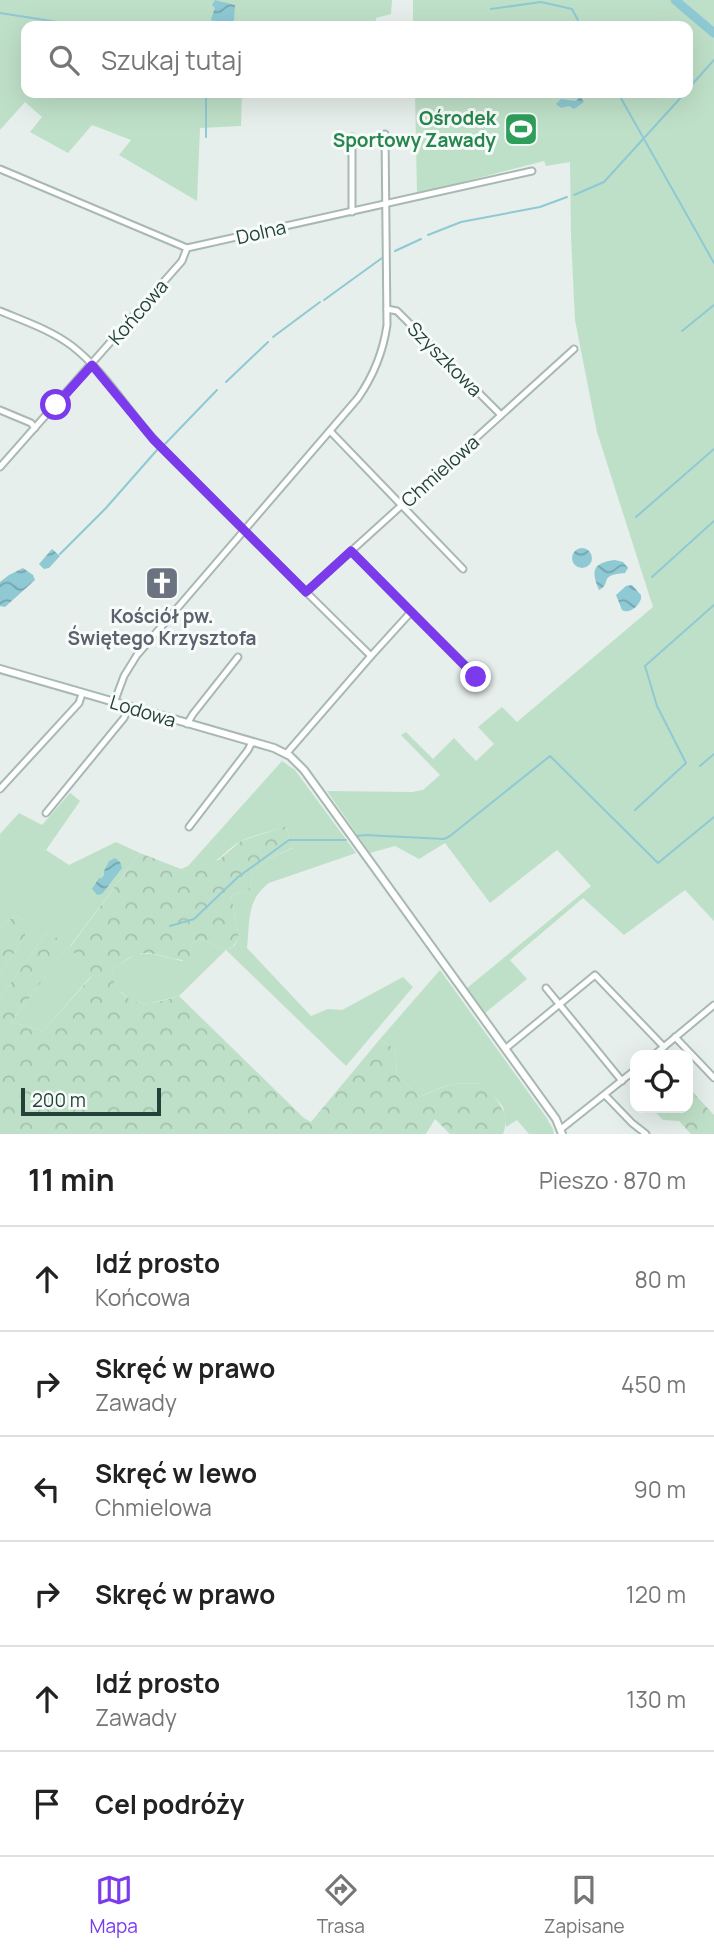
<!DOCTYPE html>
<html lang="pl">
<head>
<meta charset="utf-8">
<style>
  :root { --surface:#fff; --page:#f6f6f6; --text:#222; --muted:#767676; --line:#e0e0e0; --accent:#7c3aed }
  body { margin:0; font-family:Manrope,sans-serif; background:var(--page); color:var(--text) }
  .controls { position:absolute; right:21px; bottom:21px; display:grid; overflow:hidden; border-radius:14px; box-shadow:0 7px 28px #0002 }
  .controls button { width:63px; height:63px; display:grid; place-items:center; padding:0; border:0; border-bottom:2px solid var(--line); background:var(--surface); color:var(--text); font:35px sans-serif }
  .scale { position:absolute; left:21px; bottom:18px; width:140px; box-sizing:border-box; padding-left:7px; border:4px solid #24423a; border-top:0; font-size:19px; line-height:24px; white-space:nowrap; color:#24423a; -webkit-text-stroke:5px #f7fbf9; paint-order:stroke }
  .stop { position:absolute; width:21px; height:21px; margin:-16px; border:5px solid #7c3aed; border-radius:50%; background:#fff }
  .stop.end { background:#7c3aed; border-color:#fff; box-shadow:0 2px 7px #0008 }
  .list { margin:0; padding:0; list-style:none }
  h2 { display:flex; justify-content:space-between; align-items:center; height:91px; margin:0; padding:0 28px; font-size:30px }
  h2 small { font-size:23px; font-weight:400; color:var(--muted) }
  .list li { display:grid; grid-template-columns:46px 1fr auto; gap:21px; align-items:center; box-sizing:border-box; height:105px; padding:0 28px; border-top:2px solid var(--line) }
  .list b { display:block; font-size:26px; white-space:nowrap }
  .list p { margin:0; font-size:23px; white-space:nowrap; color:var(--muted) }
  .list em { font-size:23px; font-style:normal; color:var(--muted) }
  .icon { flex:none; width:38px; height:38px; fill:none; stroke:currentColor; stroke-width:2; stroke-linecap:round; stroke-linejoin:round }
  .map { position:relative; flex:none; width:714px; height:1134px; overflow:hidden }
  .search { position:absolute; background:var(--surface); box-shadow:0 7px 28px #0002; left:21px; right:21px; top:21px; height:77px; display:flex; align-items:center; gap:18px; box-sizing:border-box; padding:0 24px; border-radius:14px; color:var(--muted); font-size:26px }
  .sheet { height:721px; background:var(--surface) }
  nav { display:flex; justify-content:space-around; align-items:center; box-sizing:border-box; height:98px; border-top:2px solid var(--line); background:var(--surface); font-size:19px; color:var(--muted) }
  nav a { display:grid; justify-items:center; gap:4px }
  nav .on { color:var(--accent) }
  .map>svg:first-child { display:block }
</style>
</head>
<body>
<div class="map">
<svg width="714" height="1134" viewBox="0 0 714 1134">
  <defs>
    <pattern id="forest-crowns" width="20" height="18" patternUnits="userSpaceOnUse" patternTransform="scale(1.75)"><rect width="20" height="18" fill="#bfe0c8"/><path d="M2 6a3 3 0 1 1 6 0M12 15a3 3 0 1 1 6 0" fill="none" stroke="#a4c1ad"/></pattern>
    <pattern id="water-waves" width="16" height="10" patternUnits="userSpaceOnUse" patternTransform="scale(1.75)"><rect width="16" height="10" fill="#8ec9d4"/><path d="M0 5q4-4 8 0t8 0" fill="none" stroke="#74a5ad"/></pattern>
  </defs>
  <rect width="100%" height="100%" fill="#e6efeb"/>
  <!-- green -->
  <g fill="#bfe0c8">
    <path d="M0,0H392L391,14L376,18L375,26H26V93H242L241,126L200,128L197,201L119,155L131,140L92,125L68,153L30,132L42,117L25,102L0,130Z"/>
    <path d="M413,0H714V921L685,890L624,935L583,898L510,960L527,979L485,1013L467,988L591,886L557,850L490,903L445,843L419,859L395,846L370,853L327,791L412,792L423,790L440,775L401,735L406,732L433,759L454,738L476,761L494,744L478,727L502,707L517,722L653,607L597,432L575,320L571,237L570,162L546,166L544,161L417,194L415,93H688V26H413Z"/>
    <path d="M282,761L295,770L356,853L269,883C246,900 250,922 247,948L311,1016L328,1009L342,1010L403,977L413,987L346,1066L226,950L179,996L151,1003H141L131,1001L117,988L113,978V969L136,954H153L182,961L190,951L193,942L201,939L226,950L234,946L239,938L231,895L250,890L253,873L268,859L293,848L289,840L287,827C274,830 255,835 243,840C224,849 216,871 188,866Z"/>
    <path d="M70,793L80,801L46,850L69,865L116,842L140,853L70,946L91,976L43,1031L11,1022L68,946L47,932L0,998V974L25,936V920L15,915L0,929V834L19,813L42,825Z"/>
    <path d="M440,970L546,1117L553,1129L554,1134H529L517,1120L506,1127L503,1107L484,1084C454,1082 447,1084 420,1097L397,1075L395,1049L380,1039Z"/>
  </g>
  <!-- forest -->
  <g fill="url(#forest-crowns)">
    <path d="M287,826L289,840L294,847L268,859L253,873L250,890L231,895L239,938L233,946L226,950L201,939L193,942L190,951L192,960C173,963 151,947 133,956C126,959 120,965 113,969C112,981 116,987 124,995C140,1010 160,1001 179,996L304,1118L311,1122L380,1039L395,1049L397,1075L420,1097C449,1084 452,1082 485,1084C496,1099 511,1114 503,1134H450L435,1119L426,1134H0V998L47,932L69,945L11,1022L43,1031L91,977L70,947L140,853L181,869L188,866H203L220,859L241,841Z"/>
    <path d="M15,915L25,920V936L0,974V929Z"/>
    <path d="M688,1087L714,1115V1134H691L679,1121L663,1120L651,1108H688Z"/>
  </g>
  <!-- water -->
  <g fill="url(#water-waves)">
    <path d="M215,0L235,5L234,20L232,24L227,26L214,23L211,19L215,8L212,5Z"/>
    <path d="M581,97L584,102L574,109L569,106L561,108L556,104L561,99L575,101Z"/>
    <circle cx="582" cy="558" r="10"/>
    <path d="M52,549L60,556L49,568L44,569L39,564Z"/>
    <path d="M615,560L623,562L628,568L625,573C597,575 613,583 599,590C591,571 592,563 615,560Z"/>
    <path d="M23,568L33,575L35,580L5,607L0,606V582L9,575Z"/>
    <path d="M632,585L641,595V599C638,607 629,614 622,610L616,595L626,586Z"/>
    <path d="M115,858L120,862L122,868L102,894L97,895L92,889L99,878H102L104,875V871L109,861Z"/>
  </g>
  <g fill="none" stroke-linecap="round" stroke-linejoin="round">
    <!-- stream -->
    <g stroke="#8ec9d4" stroke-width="2">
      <path d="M491,9L541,2L572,9L581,26"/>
      <path d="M0,13L83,26"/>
      <path d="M315,26L328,25"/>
      <path d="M688,89L714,60"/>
      <path d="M618,93L714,263"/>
      <path d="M206,137V93"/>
      <path d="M574,195L604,182L685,93"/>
      <path d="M428,235L461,222L540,207L567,197"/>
      <path d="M395,251L421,239"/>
      <path d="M324,300L382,258"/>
      <path d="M682,331L714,305"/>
      <path d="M273,337L320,302"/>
      <path d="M226,382L268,342"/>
      <path d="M164,445L217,390"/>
      <path d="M636,517L714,449"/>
      <path d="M60,554L106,508L157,450"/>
      <path d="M652,577L714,521"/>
      <path d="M700,766L714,754"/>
      <path d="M635,810L686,763L657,706L645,666L714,605"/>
      <path d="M357,836L365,835L444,839L450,836L550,756L658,863L714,817"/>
      <path d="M170,926L194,919L238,877L289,840H346"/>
    </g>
    <!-- river -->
    <path stroke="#8ec9d4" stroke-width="9" d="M675,0L714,33"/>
    <!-- minor casing -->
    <g stroke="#a8b8b2" stroke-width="9">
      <g id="minor">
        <path d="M352,137V212"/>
        <path d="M0,169L187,248L532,171"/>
        <path d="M387,309L397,311L501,415"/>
        <path d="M0,311C24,321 51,330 72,346C108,374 131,417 163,449C232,519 301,587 371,656L411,612L476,676"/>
        <path d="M0,410L31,423L35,428"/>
        <path d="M330,431L463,569"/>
        <path d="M0,467L182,261L187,248"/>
        <path d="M351,551L411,612"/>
        <path d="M306,592L574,349"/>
        <path d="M114,703L124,676L137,655L358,398C374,375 383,353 387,325L385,134"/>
        <path d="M187,724L193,714L238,657"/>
        <path d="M286,754L371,656"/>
        <path d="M0,789L79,703L82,694"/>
        <path d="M46,813L124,718L129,707"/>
        <path d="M189,827L248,750L252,742"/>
        <path d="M546,988L622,1081"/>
        <path d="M675,1037L714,1078"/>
        <path d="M505,1049L595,975L664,1047"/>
        <path d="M654,1055L714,1005"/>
        <path d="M605,1095L632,1123L646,1134"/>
        <path d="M561,1129L635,1070"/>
      </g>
    </g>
    <!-- tertiary casing -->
    <g stroke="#a8b8b2" stroke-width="10">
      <path id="tertiary" d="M0,669L274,748L290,756L304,770L556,1119L562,1134"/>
    </g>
    <!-- minor -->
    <use href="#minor" stroke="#fff" stroke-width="5"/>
    <!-- tertiary -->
    <use href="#tertiary" stroke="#fff" stroke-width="6"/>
  </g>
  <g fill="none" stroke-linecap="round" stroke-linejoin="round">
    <!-- route -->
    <path stroke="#7c3aed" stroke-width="9" d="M56,405L92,365L153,439L306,592L351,551L476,677"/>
  </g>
  <!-- icons -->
  <defs>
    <g id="stadium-square" transform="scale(1.75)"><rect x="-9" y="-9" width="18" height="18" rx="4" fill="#2e9e5b" stroke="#f7fbf9"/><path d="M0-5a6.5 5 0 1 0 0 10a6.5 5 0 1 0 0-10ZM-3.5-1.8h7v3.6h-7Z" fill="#fff"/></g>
    <g id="church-square" transform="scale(1.75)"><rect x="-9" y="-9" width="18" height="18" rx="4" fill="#6b7280" stroke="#f7fbf9"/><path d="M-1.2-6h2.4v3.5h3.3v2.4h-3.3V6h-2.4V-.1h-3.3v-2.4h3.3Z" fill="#fff"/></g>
  </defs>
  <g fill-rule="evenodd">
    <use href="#stadium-square" x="521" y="129"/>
    <use href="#church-square" x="162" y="583"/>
  </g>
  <g text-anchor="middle" stroke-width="6" stroke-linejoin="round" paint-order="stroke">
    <!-- leisure labels -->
    <g font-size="19" font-weight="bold" fill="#27864d" stroke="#f7fbf9" text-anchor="end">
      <text x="496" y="125">Ośrodek<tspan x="496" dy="22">Sportowy Zawady</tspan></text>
    </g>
    <!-- street labels -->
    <g font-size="19" fill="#24423a" stroke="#f7fbf9">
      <text transform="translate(261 232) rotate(-13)" y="7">Dolna</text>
      <text transform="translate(138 312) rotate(-49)" y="7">Końcowa</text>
      <text transform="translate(445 359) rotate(45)" y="7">Szyszkowa</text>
      <text transform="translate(440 471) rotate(-42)" y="7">Chmielowa</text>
      <text transform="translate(143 711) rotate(17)" y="7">Lodowa</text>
    </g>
    <!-- worship labels -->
    <g font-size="19" font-weight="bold" fill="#5b616d" stroke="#f7fbf9">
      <text x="162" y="623">Kościół pw.<tspan x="162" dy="22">Świętego Krzysztofa</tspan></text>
    </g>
  </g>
</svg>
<div class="controls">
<button><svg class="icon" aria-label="locate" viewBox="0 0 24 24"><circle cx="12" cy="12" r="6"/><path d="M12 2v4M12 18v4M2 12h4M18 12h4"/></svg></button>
</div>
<div class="scale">200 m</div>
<div class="stop" style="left:56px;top:405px"></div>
<div class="stop end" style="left:476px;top:677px"></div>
<div class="search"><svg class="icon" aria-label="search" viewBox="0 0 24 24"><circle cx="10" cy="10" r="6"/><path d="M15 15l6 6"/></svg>Szukaj tutaj</div>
</div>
<section class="sheet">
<h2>11 min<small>Pieszo · 870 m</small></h2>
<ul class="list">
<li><svg class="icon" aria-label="ahead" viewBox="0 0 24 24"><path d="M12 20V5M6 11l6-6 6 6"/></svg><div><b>Idź prosto</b><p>Końcowa</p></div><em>80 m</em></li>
<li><svg class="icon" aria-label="right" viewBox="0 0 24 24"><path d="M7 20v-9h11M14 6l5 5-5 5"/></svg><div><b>Skręć w prawo</b><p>Zawady</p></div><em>450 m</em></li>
<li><svg class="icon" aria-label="left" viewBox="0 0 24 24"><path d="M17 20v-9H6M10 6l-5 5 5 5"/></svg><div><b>Skręć w lewo</b><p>Chmielowa</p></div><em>90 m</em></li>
<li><svg class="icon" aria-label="right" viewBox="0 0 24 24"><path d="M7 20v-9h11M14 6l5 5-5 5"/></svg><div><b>Skręć w prawo</b></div><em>120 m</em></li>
<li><svg class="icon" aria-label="ahead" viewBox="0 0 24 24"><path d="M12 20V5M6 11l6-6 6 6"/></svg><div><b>Idź prosto</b><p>Zawady</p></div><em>130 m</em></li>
<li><svg class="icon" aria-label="arrive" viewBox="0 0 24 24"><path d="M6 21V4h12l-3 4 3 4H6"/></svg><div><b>Cel podróży</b></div></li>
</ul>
</section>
<nav>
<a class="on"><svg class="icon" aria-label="map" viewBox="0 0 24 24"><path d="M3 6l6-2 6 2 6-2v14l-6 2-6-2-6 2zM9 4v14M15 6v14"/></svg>Mapa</a>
<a><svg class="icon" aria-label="directions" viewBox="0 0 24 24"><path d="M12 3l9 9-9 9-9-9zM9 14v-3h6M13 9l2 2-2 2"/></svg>Trasa</a>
<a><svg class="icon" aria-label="saved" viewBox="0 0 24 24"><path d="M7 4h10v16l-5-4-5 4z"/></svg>Zapisane</a>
</nav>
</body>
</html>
